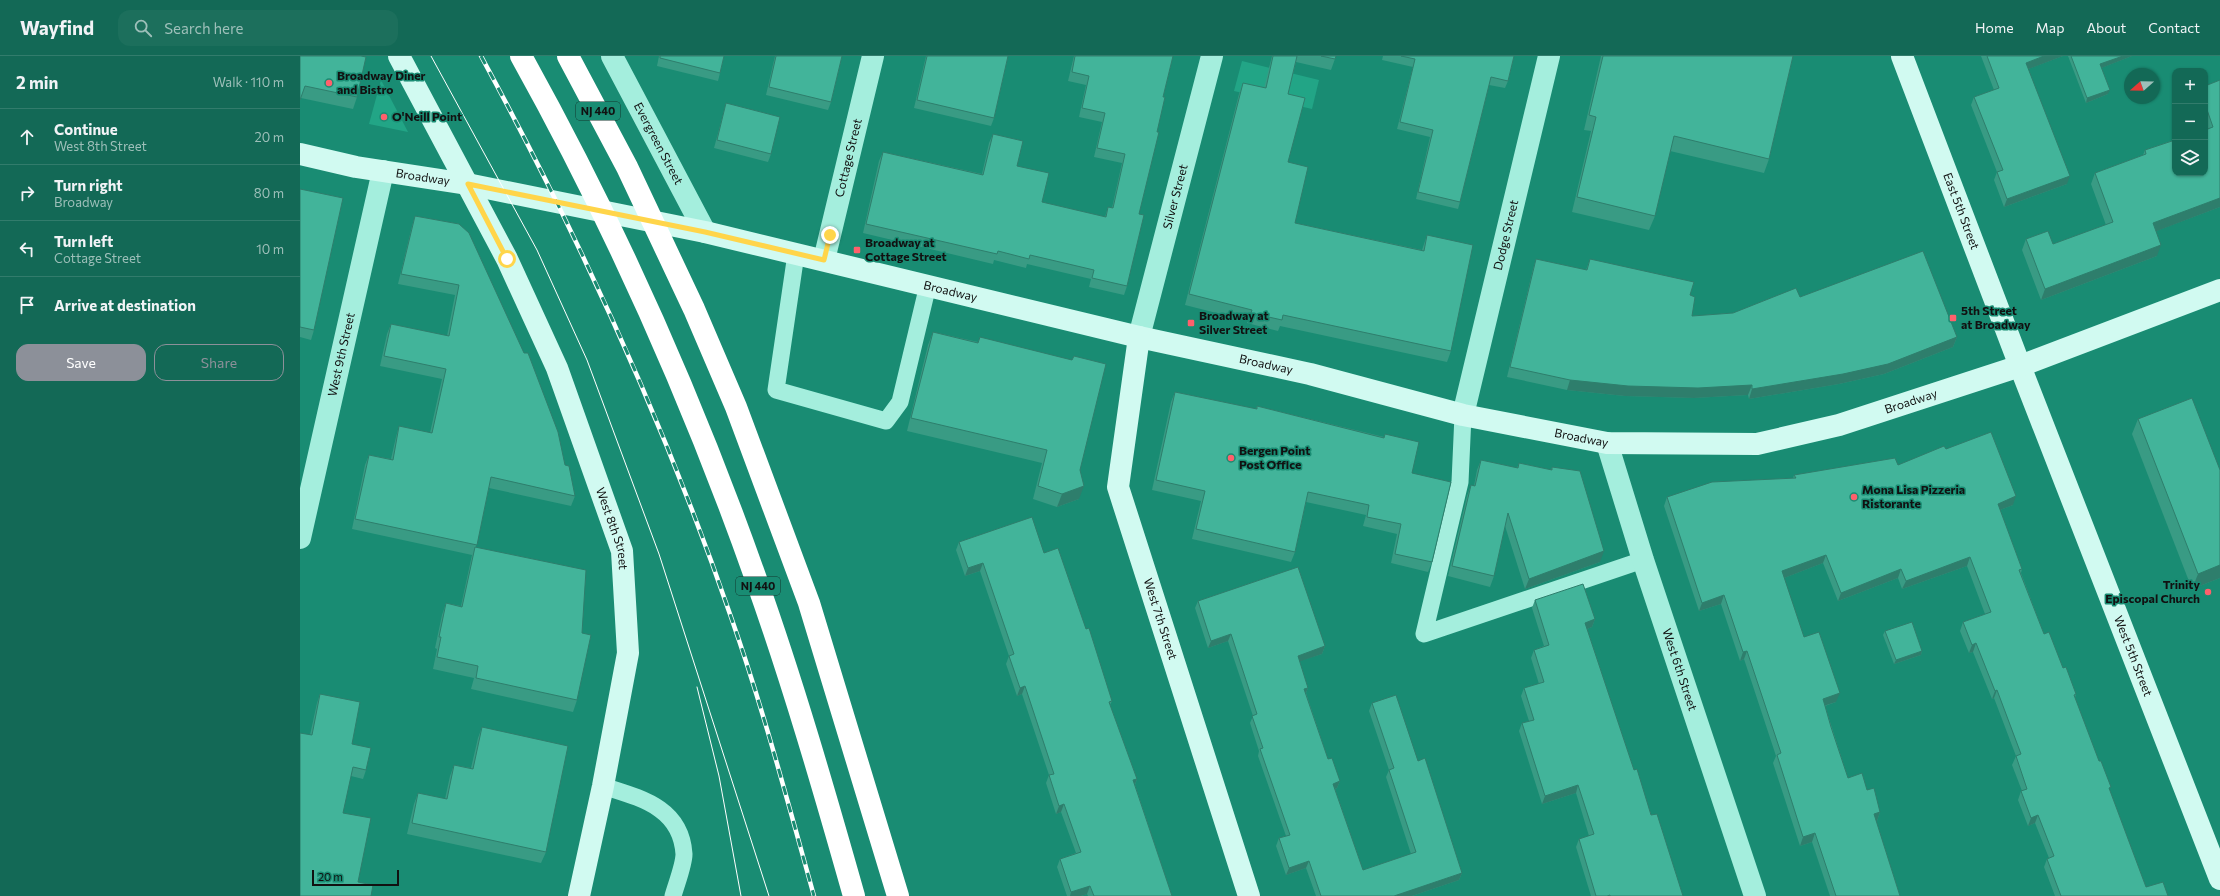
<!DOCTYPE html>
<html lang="en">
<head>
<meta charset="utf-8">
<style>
  :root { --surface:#136956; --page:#1c6f5c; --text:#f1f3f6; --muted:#9dbfb9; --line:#327c6c; --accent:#8c9099 }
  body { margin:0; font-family:Commissioner,sans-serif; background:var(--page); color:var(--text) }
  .controls { position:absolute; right:12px; top:12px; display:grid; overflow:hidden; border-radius:8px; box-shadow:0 1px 3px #0004 }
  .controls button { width:36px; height:36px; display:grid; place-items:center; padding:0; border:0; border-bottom:1px solid var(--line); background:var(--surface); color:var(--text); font:20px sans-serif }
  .compass { position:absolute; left:1824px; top:12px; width:36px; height:36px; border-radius:50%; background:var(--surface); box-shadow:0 1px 3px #0004; rotate:250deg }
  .scale { position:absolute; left:12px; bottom:10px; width:87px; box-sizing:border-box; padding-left:4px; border:2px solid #111; border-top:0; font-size:11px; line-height:14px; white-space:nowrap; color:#111; -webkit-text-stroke:3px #198c73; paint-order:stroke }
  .stop { position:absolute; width:12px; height:12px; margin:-9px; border:3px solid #ffd54a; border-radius:50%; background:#fff }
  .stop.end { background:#ffd54a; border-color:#fff; box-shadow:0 1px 4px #0008 }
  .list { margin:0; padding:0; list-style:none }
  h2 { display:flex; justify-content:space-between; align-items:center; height:52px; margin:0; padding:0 16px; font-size:17px }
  h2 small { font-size:13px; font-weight:400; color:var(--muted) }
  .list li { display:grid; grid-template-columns:26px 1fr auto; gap:12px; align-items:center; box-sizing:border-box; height:56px; padding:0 16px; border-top:1px solid var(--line) }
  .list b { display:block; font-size:15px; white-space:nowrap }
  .list p { margin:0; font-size:13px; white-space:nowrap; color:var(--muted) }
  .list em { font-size:13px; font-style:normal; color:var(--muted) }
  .actions { display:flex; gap:8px; padding:12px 16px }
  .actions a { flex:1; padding:9px 0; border:1px solid var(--accent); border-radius:12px; text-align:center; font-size:14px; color:var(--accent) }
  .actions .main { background:var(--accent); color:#fff }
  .icon { flex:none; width:22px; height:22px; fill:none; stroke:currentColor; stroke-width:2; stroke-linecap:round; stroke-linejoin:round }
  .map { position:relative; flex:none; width:1920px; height:840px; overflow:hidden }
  header { display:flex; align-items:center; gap:24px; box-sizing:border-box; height:56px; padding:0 20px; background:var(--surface); border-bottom:1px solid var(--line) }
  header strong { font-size:19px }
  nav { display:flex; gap:22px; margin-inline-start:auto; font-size:14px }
  .search { width:280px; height:36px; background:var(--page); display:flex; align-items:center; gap:10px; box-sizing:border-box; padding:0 14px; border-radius:12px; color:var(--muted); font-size:15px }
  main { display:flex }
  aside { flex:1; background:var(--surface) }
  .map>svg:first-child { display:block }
</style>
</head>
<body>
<header>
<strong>Wayfind</strong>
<div class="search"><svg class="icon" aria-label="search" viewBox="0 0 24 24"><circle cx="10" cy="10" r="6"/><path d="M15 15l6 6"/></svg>Search here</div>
<nav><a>Home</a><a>Map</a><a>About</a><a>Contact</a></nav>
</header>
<main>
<aside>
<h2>2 min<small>Walk · 110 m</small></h2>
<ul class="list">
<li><svg class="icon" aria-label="ahead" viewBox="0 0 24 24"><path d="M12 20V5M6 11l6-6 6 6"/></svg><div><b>Continue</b><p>West 8th Street</p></div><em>20 m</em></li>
<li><svg class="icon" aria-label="right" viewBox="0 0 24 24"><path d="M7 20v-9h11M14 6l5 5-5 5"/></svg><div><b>Turn right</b><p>Broadway</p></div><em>80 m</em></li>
<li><svg class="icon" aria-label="left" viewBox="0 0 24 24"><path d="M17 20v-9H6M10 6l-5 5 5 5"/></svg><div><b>Turn left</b><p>Cottage Street</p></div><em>10 m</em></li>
<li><svg class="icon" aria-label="arrive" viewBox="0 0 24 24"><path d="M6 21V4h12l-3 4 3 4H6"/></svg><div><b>Arrive at destination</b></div></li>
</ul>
<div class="actions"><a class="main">Save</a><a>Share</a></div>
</aside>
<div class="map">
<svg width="1920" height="840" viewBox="0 0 1920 840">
  <rect width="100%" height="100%" fill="#198c73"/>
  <!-- green -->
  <g fill="#22a586">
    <path d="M942,5L1019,24L1012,53L934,35Z"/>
    <path d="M81,24L108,76L69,68Z"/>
  </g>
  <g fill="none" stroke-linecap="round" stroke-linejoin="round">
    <!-- lane -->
    <g stroke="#a4eedd" stroke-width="17">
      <path d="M496,198L476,334L586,365L600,346L628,229"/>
      <path d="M1163,359L1160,426L1124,578L1343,504"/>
      <path d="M303,730C340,742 381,751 384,798C384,809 376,829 373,840"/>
    </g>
    <!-- street -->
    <g stroke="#a4eedd" stroke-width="22">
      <path id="s1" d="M312,0L405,176"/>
      <path id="s2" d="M524,204L573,0"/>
      <path id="s3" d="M839,281L912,0"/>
      <path id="s4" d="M1163,359L1249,0"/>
      <path id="s5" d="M1307,387L1343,504L1455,840"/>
      <path id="s6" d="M0,482L83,115"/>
    </g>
    <!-- secondary -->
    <g stroke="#d1faf1" stroke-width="22">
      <path id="s7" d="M99,0L207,203L257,312L322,495L328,597L303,730L279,840"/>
      <path id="s8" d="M1602,0L1720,310L1920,823"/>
      <path id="s9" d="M0,98L56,111L167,128L405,176L839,281L1010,318L1163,359L1307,387L1457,388L1539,369L1720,310L1920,234"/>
      <path id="s10" d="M839,281L818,431L949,840"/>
    </g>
    <!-- highway -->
    <g stroke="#fff" stroke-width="22">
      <path d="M221,0C314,167 392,342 456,523C493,627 524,734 554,840"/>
      <path d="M268,0L327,111L394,253L436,351L509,547L598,840"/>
    </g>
    <!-- tram -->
    <g stroke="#fff" stroke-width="1">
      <path d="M131,0L237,194L287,304L359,498L469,840"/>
      <path d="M397,631L419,720L441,840"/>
    </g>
    <!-- rail casing -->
    <g stroke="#fff" stroke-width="4.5">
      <path id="rail" d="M181,0C279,181 364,366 431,561C463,652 488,747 514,840"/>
    </g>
    <!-- rail -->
    <use href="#rail" stroke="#198c73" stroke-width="3" stroke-dasharray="9" stroke-linecap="butt"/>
  </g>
  <!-- wall -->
  <g fill="#399b84">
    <path d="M0,0L57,41L53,53L1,42Z"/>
    <path d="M359,0H424L420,17L418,25L357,10Z"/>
    <path d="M475,0H542L531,46L528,54L466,39Z"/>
    <path d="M626,0H708L694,62L691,70L614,52Z"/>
    <path d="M774,0H873L863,41L839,158L827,230L824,239L789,231L791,223L727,208L726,212L694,204L693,208L563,177L579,105L583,96L682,118L689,87L693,78L717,110L742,146L805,161L808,151L812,152L822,107L794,101L802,66L779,61L786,29L768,25Z"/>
    <path d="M972,0H1036L1031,14L996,6L988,38V106L995,167L1122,194L1127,179L1151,295L1147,306L980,270L978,275L947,267L948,265L885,249L939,38L943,27L964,32Z"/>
    <path d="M1083,0H1214L1208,25L1205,32L1189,29L1160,146L1158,153L1116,143L1130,81L1097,73L1113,11L1082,4Z"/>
    <path d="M1301,0H1493L1469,103L1464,117L1370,95L1355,160L1349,174L1272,156L1291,75L1284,74Z"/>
    <path d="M1681,0H1763L1728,13L1767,128L1704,151L1694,124L1697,116L1671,49L1674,41L1694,34Z"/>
    <path d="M1768,0H1832L1801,12L1808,38L1786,47Z"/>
    <path d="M1920,24V151L1856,175L1857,200L1741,244L1722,194L1726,183L1753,188L1806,169L1791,128L1795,117L1843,99L1845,94L1906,73L1905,70V30Z"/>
    <path d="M426,47L471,98L468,106L414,92L424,55Z"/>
    <path d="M0,133L14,274L11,284L0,281Z"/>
    <path d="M115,160L159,168L265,409L275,440L271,450L189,432L176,491L277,644L273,656L171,633L174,622L133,613L137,593L135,592L142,559L146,547L161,550L172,499L52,473L65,409L69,399L91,403L96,381L99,370L130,377L142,323L80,310L87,278L91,268L147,280L155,239L98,228L112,170Z"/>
    <path d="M1236,203L1286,214L1290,203L1390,239L1392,260L1433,257L1500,241L1657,281L1653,291L1584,318L1539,328L1449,343L1448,339L1394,342L1325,340L1267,334L1207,321L1233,213Z"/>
    <path d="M633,276L678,286L680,281L780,414L779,443L757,451L733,443L742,407L607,375L628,289Z"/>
    <path d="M875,336L956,353L957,350L1084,381L1085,378L1112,417L1132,506L1128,516L1091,507L1097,478L1063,470L1066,459L1006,446L995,496L991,506L892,483L901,445L852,434L871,346Z"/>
    <path d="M1838,363L1920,522L1892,533L1832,378Z"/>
    <path d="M1646,393L1713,449L1700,454L1722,513L1721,517L1744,578L1776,638L1775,642L1846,831L1868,840H1755L1744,811L1747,803L1749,802L1735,767L1728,770L1718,744L1721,735H1722L1712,709L1716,700L1694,642L1692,643L1673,596L1669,597L1660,575L1663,566L1685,558L1667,510L1602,533L1598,522L1538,545L1523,507L1484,522L1504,581L1536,646L1525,650L1548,722L1567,734L1580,756L1577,765H1576L1600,840H1530L1512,786L1500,790L1473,707L1476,700L1444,603L1440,605L1421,548L1399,555L1364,450L1367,441L1493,422L1494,419L1598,409Z"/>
    <path d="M1181,404L1217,412L1219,407L1251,414L1252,411L1300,506L1225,533L1205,470L1194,520L1190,531L1148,520L1167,440L1171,429L1174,430L1177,414Z"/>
    <path d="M659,486L744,497L786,573L812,645L810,649L837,723L835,729L872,840H788L787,838L781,840H767L757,811L760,803L776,797L761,756L756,758L746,727L749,719L722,638L717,640L706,608L709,600L680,515L665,520L656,494Z"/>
    <path d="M1235,544L1295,563L1292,571L1287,573L1334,714L1383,840H1291L1276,791L1279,783L1289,780L1276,737L1242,748L1219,675L1222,667L1229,665L1221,640L1224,632L1239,628L1231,602L1234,594L1244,590L1232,552Z"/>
    <path d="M898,545L1025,590L1022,598L999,605L1008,632L1006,637L1028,703L1040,725L1037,732L1035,733L1063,814L1111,798L1086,721L1089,714L1069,655L1072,647L1118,705L1162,817L1159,824L1112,840H1016L1006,812L986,819L976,790L979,782L986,780L958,700L959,695L950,667L953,660L928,585L908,592L895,552Z"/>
    <path d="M1585,575L1622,595L1621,599L1594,608L1583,579Z"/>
    <path d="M20,638L52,688L66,714L63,723L51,720L0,840L10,679L17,647Z"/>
    <path d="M182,671L246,796L241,807L107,778L114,748L118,737L145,743L150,720L154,709L171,712L178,682Z"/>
  </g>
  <!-- shaded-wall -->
  <g fill="#2e7e6c">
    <path d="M1744,0H1763L1723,15L1726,7Z"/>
    <path d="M1823,0H1832L1799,13L1800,8Z"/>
    <path d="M1810,34L1808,38L1786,47L1787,42Z"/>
    <path d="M1770,120L1767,128L1704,151L1707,143Z"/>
    <path d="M1920,142V151L1849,178L1853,167Z"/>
    <path d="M1861,189L1857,200L1741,244L1745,233Z"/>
    <path d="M1657,281L1653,291L1584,318L1539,328L1449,343L1452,333Z"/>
    <path d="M1270,324L1452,329L1448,339L1394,342L1325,340L1267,334Z"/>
    <path d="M784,430L779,443L757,451L762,438Z"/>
    <path d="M1716,440L1713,449L1695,456L1698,448Z"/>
    <path d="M1304,495L1300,506L1225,533L1229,523Z"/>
    <path d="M1526,499L1523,507L1479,524L1482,515Z"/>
    <path d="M1670,501L1667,510L1602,533L1606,525Z"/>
    <path d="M683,507L680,515L665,520L668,512Z"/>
    <path d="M1920,509V522L1892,533L1898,518Z"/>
    <path d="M1601,513L1598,522L1538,545L1541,537Z"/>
    <path d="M1424,539L1421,548L1399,555L1402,547Z"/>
    <path d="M1295,563L1292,571L1282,575L1285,567Z"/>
    <path d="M931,578L928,585L908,592L911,585Z"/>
    <path d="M1676,587L1673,596L1669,597L1672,589Z"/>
    <path d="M1025,590L1022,598L995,607L998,600Z"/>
    <path d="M1447,595L1444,603L1440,605L1443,596Z"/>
    <path d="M1622,595L1621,599L1594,608L1596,604Z"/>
    <path d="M725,630L722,638L717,640L720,632Z"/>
    <path d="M1008,632L1005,639L1004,633Z"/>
    <path d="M1697,634L1694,642L1692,643L1695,635Z"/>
    <path d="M1540,637L1536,646L1520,651L1523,643Z"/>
    <path d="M837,723L834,731L833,724Z"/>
    <path d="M1040,725L1037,732L1030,735L1033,728Z"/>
    <path d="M1278,729L1276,737L1242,748L1245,740Z"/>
    <path d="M764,748L761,756L756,758L759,750Z"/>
    <path d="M1580,756L1577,765L1571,767L1574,758Z"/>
    <path d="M1738,759L1735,767L1728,770L1731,762Z"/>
    <path d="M1515,777L1512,786L1500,790L1503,781Z"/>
    <path d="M1009,805L1006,812L986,819L989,812Z"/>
    <path d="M1162,817L1159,824L1112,840H1094Z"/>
    <path d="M790,830L787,838L781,840H770L771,836Z"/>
  </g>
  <!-- building -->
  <g fill="#42b49a" stroke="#2e7e6c">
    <path d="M0,0H61L66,1L57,41L5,30L0,44Z"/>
    <path d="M360,0H424L420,17L360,2Z"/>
    <path d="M476,0H542L531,46L469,31Z"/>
    <path d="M627,0H708L694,62L617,44Z"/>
    <path d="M775,0H873L863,41H865L857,76H859L839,158L844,159L827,230L792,222L794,214L730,199L729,203L698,195L697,198L566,168L583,96L683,119L693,78L723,85L717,110L749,117L742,146L806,161L808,151L813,152L825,98L797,92L805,57L782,52L789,20L772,16Z"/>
    <path d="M973,0H997L988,38L1005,42L988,106L1008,111L995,167L1124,195L1127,179L1173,189L1151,295L983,259L982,264L951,257L952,254L889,238L943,27L966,32Z"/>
    <path d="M1021,0H1036L1035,3Z"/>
    <path d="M1101,0H1214L1208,25L1191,21L1160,146L1118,136L1133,74L1100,66L1115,3Z"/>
    <path d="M1303,0H1493L1469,103L1374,80L1355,160L1277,141L1296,61L1289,59Z"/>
    <path d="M1687,0H1744L1726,7L1770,120L1707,143L1697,116L1703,114L1674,41L1699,32Z"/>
    <path d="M1771,0H1823L1800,8L1810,34L1787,42Z"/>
    <path d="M1920,24V142L1853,167L1861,189L1745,233L1726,183L1748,175L1753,188L1813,166L1795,117L1846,98L1845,94L1875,84V117H1905V74L1913,71L1905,48V30Z"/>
    <path d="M426,47L480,61L471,98L417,84Z"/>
    <path d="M0,133L43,142L14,274L0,271Z"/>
    <path d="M115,160L159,168L169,177L224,297H228L258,376L265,409L269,410L275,440L191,421L177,489L55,463L69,399L93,404L99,370L132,377L146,313L84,300L91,268L149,280L159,229L101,218Z"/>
    <path d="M1623,195L1657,281L1588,308L1543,318L1452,333V329L1398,332L1328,330L1270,324L1210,311L1236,203L1287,214L1290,203L1394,226L1390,239L1395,241L1392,260L1433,257L1496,232L1500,241Z"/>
    <path d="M633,276L678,287L680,281L772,304L774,300L806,308L780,414L784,430L762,438L738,430L747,394L611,362Z"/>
    <path d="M875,336L957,353V350L1084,382L1085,378L1119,386L1112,417L1151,426L1132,506L1095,498L1101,468L1067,461L1069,449L1008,436L995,496L896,473L905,435L856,424Z"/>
    <path d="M1892,342L1920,414V509L1898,518L1838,363Z"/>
    <path d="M1691,376L1716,440L1698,448L1722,513L1719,514L1744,578L1749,576L1763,612L1766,611L1776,638L1774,639L1799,705H1801L1811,731L1809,732L1846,831L1863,826L1868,840H1761L1747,803L1754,800L1738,759L1731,762L1721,735L1727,733L1716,700L1721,698L1697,634L1695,635L1676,587L1672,589L1663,566L1691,556L1670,501L1606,525L1601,513L1541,537L1526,499L1482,515L1504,581L1519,576L1540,637L1523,643L1531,671L1548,722L1562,717L1567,734L1574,732L1580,756L1574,758L1600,840H1536L1515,777L1503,781L1477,699L1481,697L1447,595L1443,596L1424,539L1402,547L1367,441L1412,426L1496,422L1494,419L1595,402L1598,409L1644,390L1646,393Z"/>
    <path d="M1181,404L1218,412L1219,407L1252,414V411L1280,415L1304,495L1229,523L1208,457L1194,520L1152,510L1171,429L1175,430Z"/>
    <path d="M732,461L744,497L758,492L786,573L789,572L812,645L809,646L837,723L833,724L872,840H794L790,830L771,836L760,803L781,796L764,748L759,750L749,719L754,718L725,630L720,632L709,600L714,598L683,507L668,512L659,486Z"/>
    <path d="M175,491L286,514L282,577L291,579L277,644L176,622L178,610L137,601L141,581H139L146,547L162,551Z"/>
    <path d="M998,511L1025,590L998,600L1008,632L1004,633L1028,703L1032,702L1040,725L1033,728L1063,814L1116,796L1089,714L1094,712L1072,647L1096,639L1118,705L1125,702L1162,817L1094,840H1021L1009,805L989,812L979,782L990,779L960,693L963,692L952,660L957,658L931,578L911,585L898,545Z"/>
    <path d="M1283,528L1295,563L1285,567L1334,714L1337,713L1351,759L1357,758L1383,840H1310V839L1307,840H1296L1279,783L1294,778L1278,729L1245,740L1222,667L1234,664L1224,632L1244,626L1234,594L1249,589L1235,544Z"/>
    <path d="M1612,566L1622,595L1596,604L1585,575Z"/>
    <path d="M20,638L60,646L52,688L71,692L66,714L53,711L43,757L71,762L58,826L73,829L71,840H0V677L12,679Z"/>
    <path d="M182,671L268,690L246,796L112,767L118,737L147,743L154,709L173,713Z"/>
  </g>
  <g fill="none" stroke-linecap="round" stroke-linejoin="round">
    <!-- route -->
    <path stroke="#ffd54a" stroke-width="5" d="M207,203L168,128L405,176L524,204L530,179"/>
  </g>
  <!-- markers -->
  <g fill="#ff606c" stroke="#198c73" stroke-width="1.5">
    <circle cx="29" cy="27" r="4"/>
    <circle cx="84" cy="61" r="4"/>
    <rect x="553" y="190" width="8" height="8" rx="2"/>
    <rect x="1649" y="258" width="8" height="8" rx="2"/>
    <rect x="887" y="263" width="8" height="8" rx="2"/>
    <circle cx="931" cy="402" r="4"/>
    <circle cx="1554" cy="441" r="4"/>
    <circle cx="1908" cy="536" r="4"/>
  </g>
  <g text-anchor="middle" stroke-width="3" stroke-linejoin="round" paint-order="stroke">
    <!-- shield labels -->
    <g fill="#198c73" stroke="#13362e" stroke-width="1">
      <rect x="276" y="46" width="44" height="18" rx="3"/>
      <rect x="436" y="521" width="44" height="18" rx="3"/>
    </g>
    <g font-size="11" font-weight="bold" fill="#111">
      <text x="298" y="59">NJ 440</text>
      <text x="458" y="534">NJ 440</text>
    </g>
    <!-- poi labels -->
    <g font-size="12" font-weight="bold" fill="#111" stroke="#198c73" text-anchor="start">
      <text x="37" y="24">Broadway Diner<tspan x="37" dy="14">and Bistro</tspan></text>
      <text x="92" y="65">O'Neill Point</text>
      <text x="565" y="191">Broadway at<tspan x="565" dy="14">Cottage Street</tspan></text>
      <text x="1661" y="259">5th Street<tspan x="1661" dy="14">at Broadway</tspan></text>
      <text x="899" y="264">Broadway at<tspan x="899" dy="14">Silver Street</tspan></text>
      <text x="939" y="399">Bergen Point<tspan x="939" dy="14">Post Office</tspan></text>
      <text x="1562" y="438">Mona Lisa Pizzeria<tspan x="1562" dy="14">Ristorante</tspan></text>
      <text x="1900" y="533" text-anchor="end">Trinity<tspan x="1900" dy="14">Episcopal Church</tspan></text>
    </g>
    <!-- street labels -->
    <g font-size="12" fill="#111" stroke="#198c73">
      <text dy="4" stroke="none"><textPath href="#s1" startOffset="99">Evergreen Street</textPath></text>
      <text dy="4" stroke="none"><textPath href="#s2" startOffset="105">Cottage Street</textPath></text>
      <text dy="4" stroke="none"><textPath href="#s9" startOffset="125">Broadway</textPath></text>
      <text dy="4" stroke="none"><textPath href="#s3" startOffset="145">Silver Street</textPath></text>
      <text dy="4" stroke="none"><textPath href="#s8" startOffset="166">East 5th Street</textPath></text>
      <text dy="4" stroke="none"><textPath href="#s4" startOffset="185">Dodge Street</textPath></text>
      <text dy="4" stroke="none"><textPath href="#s9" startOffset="665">Broadway</textPath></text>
      <text dy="4" stroke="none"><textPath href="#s6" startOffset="188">West 9th Street</textPath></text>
      <text dy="4" stroke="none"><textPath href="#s9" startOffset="989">Broadway</textPath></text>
      <text dy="4" stroke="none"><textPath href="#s9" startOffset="1649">Broadway</textPath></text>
      <text dy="4" stroke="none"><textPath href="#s9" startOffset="1313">Broadway</textPath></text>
      <text dy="4" stroke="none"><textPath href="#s7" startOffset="520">West 8th Street</textPath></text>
      <text dy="4" stroke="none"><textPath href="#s10" startOffset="290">West 7th Street</textPath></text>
      <text dy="4" stroke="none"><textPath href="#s8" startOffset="643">West 5th Street</textPath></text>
      <text dy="4" stroke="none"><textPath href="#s5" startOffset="238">West 6th Street</textPath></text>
    </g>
  </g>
</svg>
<div class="controls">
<button>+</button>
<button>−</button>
<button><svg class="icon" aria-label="layers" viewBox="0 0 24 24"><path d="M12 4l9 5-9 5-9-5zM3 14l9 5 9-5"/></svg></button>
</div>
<svg class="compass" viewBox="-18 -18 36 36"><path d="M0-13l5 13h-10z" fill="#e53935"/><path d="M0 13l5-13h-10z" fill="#9dbfb9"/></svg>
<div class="scale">20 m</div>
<div class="stop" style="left:207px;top:203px"></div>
<div class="stop end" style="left:530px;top:179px"></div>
</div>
</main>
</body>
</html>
